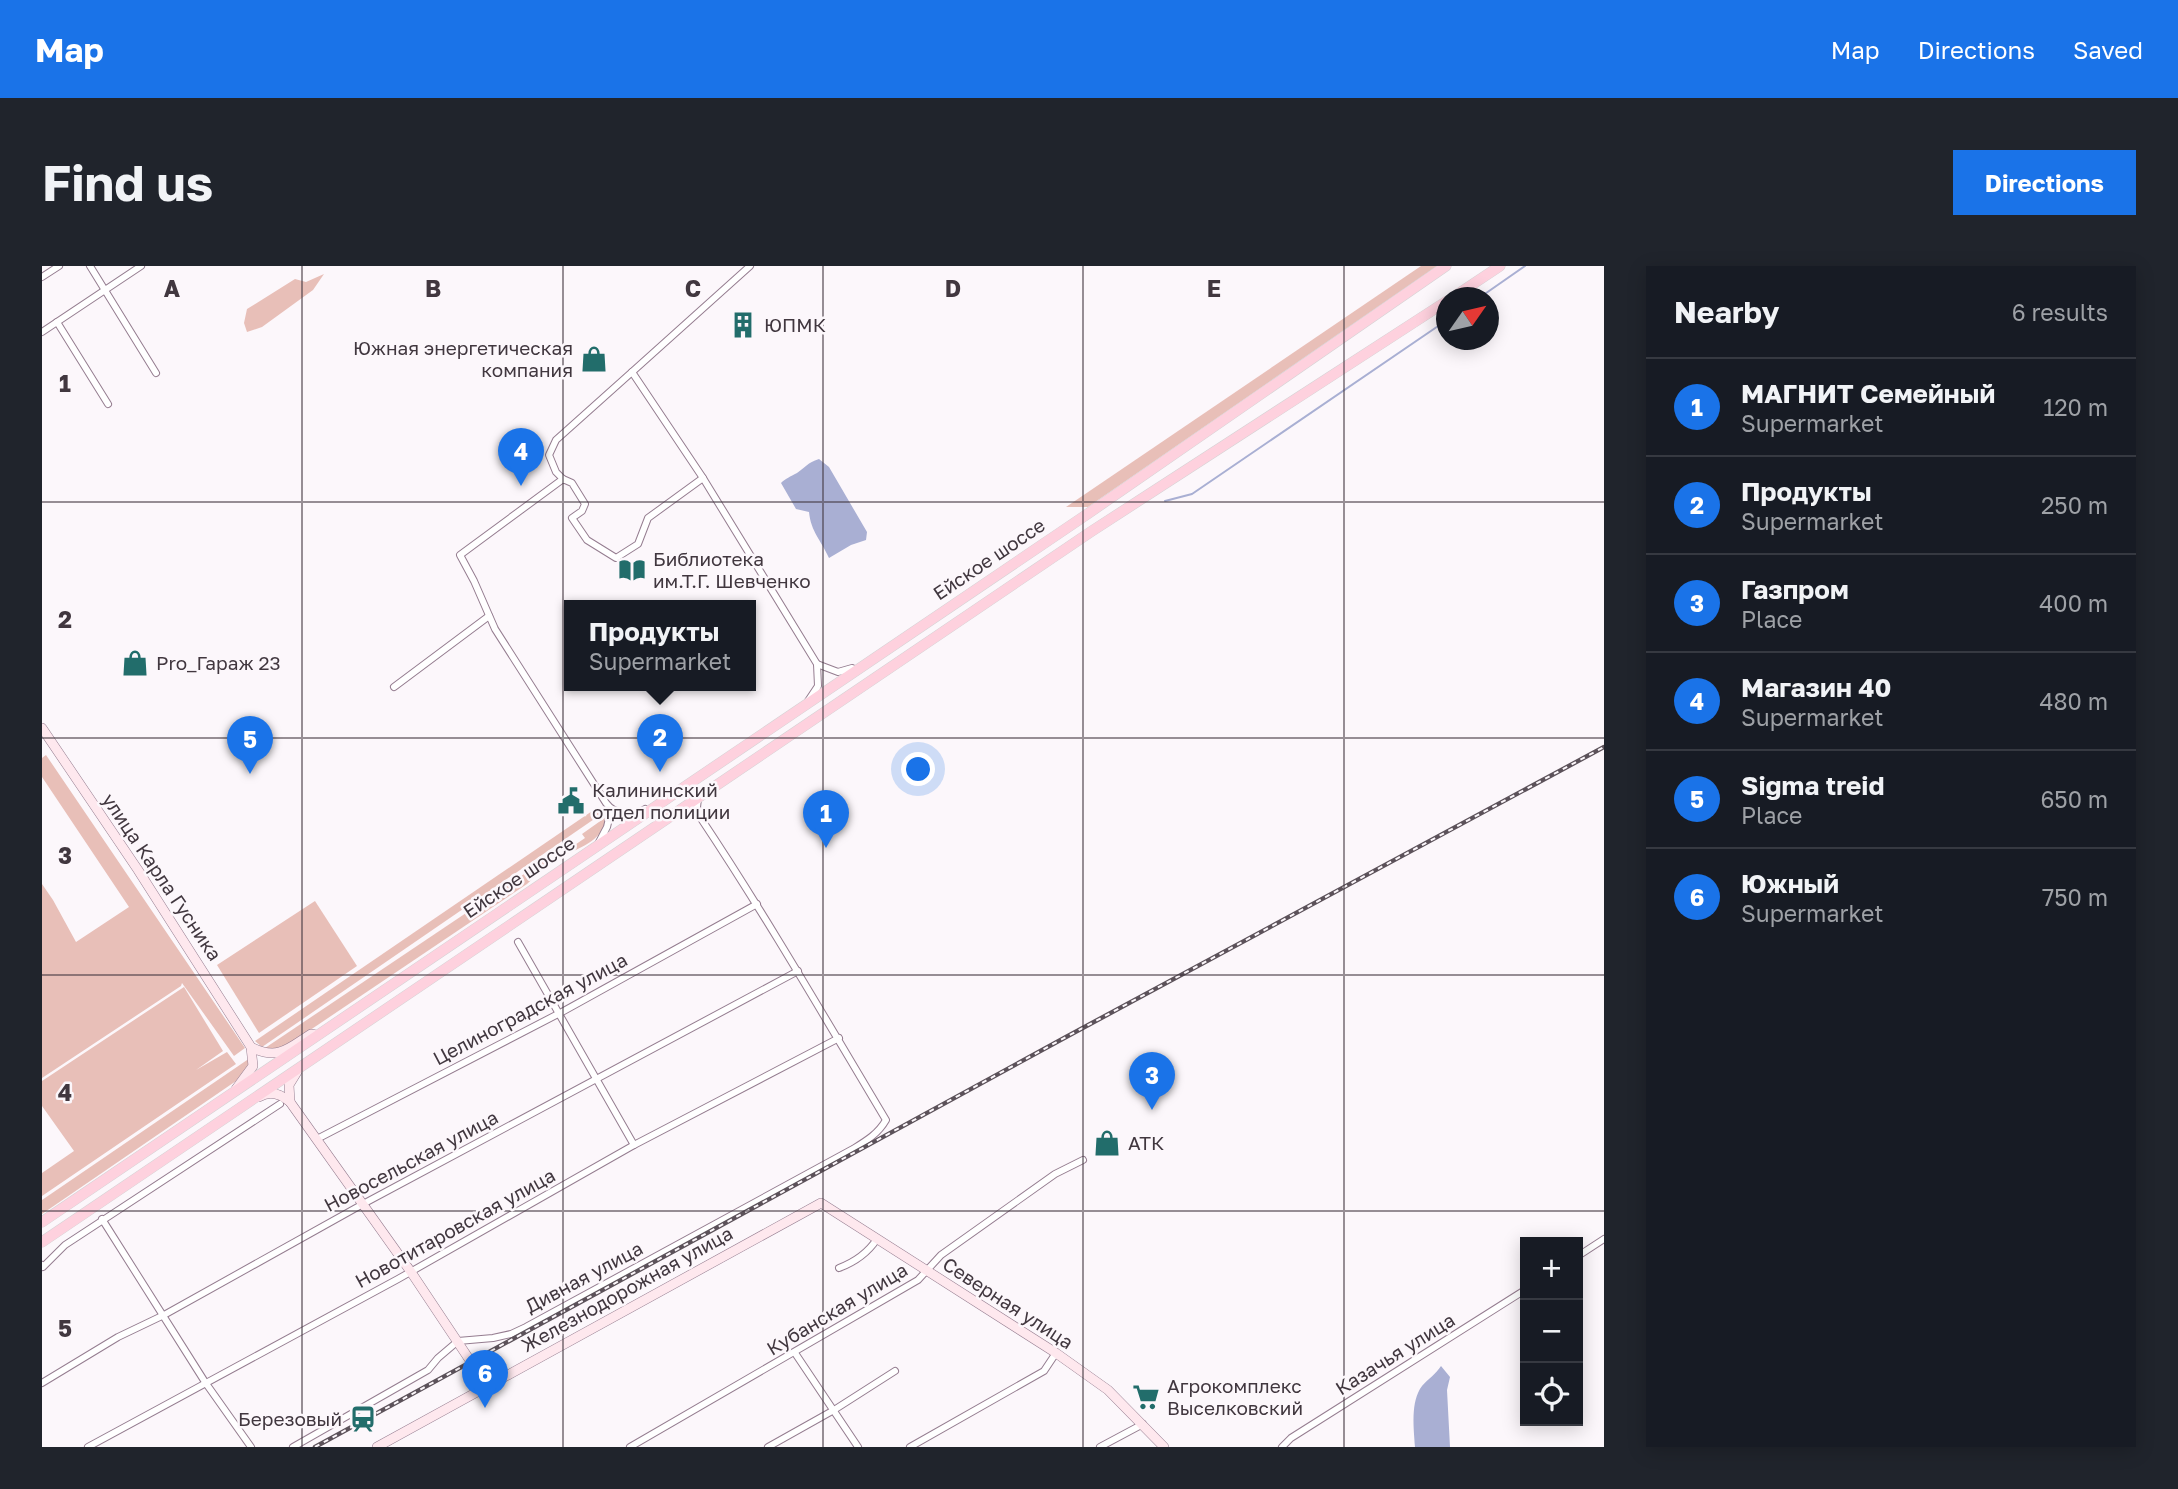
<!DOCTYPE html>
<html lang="en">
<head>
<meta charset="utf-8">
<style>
  :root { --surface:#171b24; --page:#20242c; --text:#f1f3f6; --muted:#9ea1a6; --line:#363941; --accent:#1a73e8 }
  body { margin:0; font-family:"Golos Text",sans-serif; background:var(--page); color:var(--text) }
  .controls { position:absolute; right:21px; bottom:21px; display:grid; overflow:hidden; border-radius:0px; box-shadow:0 4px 18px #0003 }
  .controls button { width:63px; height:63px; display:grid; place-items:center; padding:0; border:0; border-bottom:2px solid var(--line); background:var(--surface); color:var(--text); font:35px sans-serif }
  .compass { position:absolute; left:1394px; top:21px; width:63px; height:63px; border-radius:50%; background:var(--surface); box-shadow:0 4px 18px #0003; rotate:56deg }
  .you { position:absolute; left:877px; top:504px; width:24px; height:24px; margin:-18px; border:5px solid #fff; border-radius:50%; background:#1a73e8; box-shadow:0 0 0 10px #1a73e833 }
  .badge { display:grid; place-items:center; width:46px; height:46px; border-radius:50%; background:var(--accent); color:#fff; font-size:23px; font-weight:700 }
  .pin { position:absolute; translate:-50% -58px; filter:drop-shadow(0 2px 4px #0008) }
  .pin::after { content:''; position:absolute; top:37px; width:24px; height:21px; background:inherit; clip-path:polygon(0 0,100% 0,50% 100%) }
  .popup { position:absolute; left:522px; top:334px; width:192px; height:91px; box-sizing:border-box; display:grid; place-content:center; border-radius:0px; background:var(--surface); filter:drop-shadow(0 2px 5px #0005); font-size:23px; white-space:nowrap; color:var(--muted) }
  .popup b { font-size:26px; color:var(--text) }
  .popup::after { content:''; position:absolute; left:50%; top:100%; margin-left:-14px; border:14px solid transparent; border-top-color:var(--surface) }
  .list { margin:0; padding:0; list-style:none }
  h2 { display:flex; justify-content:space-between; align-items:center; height:91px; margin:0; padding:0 28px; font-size:30px }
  h2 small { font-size:23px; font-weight:400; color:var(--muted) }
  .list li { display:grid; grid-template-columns:46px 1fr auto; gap:21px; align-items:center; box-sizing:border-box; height:98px; padding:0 28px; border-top:2px solid var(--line) }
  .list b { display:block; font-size:26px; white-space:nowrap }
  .list p { margin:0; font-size:23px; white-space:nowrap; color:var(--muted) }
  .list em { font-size:23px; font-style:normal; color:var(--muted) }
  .icon { flex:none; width:38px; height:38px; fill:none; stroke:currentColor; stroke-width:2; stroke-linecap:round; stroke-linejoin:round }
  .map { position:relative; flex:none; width:1562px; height:1181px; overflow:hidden; border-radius:0px }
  header { display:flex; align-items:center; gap:42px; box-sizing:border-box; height:98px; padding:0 35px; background:var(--accent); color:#fff }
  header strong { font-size:33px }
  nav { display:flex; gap:38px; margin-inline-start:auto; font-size:24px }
  .intro { display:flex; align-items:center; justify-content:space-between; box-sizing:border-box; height:168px; padding:0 42px }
  h1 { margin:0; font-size:49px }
  .button { padding:18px 32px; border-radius:0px; background:var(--accent); color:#fff; font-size:24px; font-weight:700 }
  main { display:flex; gap:42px; padding:0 42px }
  aside { flex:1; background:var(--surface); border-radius:0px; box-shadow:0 4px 18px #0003 }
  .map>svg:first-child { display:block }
</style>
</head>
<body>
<header>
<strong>Map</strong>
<nav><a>Map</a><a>Directions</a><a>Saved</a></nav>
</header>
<div class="intro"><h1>Find us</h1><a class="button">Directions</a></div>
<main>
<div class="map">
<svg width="1562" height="1181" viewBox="0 0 1562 1181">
  <rect width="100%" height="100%" fill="#fcf7fb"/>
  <!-- green -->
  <g fill="#e8bfb8">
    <path d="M1379,0H1395L1046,241H1024Z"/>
    <path d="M282,8L271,24L220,61L205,66L202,57L205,43L253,13L264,16Z"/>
    <path d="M4,489L203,782L192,790L140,717L139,720L0,812V618L11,634L34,676L87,641L0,511V492Z"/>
    <path d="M556,541L561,547L220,781L213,775Z"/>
    <path d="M564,551C562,573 541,581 522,589L521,587L543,572L540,568Z"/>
    <path d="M503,594L504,597L502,602L485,618L243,781L239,783L223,782Z"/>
    <path d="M273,635L315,700L217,767L175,699Z"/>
    <path d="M142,721L181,785L154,804L185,786L194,798L0,930V907L32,885L0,840V815Z"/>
    <path d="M208,792L207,801L194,815L0,948V934Z"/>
  </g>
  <!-- water -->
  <g fill="#a9afd3">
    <path d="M777,193L787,201L825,266L824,274L809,279L787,292C779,274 769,266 767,246L754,243L739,217C744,212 748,211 755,207C764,201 765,197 777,193Z"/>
    <path d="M1399,1100L1408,1111L1405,1124L1408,1181H1373C1372,1163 1368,1136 1380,1120C1386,1113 1394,1108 1399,1100Z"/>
  </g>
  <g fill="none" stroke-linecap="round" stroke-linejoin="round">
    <!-- stream -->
    <g stroke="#a9afd3" stroke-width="2">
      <path d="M1437,32L1483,0"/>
      <path d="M1123,235L1150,228L1405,54"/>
    </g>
    <!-- street casing -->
    <g stroke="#957d90" stroke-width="8">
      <g id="street">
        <path d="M48,0L114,107"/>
        <path d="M708,0L590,106L661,212L775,398L796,406L810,402"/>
        <path d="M0,11L17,0"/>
        <path d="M15,56L66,138"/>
        <path d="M0,66L99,0"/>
        <path d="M521,213L514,206L507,189L514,174L590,106"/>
        <path d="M352,421L447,350"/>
        <path d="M766,435L776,420L775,398"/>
        <path d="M603,543C591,551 573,549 564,537L453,363L432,315L418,289L521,213L530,217L543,238L540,245L530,252L545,274L574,292L596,278L606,252L661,212"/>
        <path d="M637,544L648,545L658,551"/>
        <path d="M556,578L565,561L569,544"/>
        <path d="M476,676L592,879"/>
        <path d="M275,873L518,747L715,638"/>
        <path d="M60,953L163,1116L209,1181"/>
        <path d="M1536,990L1562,973"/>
        <path d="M0,999L1,1001L23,979L238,838"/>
        <path d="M797,1002C813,996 825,988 835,973"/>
        <path d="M753,1087L816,1181"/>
        <path d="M0,1117L76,1071L122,1049L321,938L756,705"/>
        <path d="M46,1181L356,1013L592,879L797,772"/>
        <path d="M251,1181L386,1104L396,1092L416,1075L451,1072L469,1068L484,1061L811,883C824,875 836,868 844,854C783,752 724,650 658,551L655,541L656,533"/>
        <path d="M588,1181L876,1014L899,989L1013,908L1041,894"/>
        <path d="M726,1181L792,1144L853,1105"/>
        <path d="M868,1181L1002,1105L1014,1087"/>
        <path d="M1058,1181L1101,1158"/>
        <path d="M1240,1181L1249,1172L1483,1024"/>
      </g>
    </g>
    <!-- secondary casing -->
    <g stroke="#957d90" stroke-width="10">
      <g id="secondary">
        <path d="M0,462L96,604L209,781L211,800L194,823"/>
        <path d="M209,781C236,795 247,782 269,768L274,769"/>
        <path d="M217,831C228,824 239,828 248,836L369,1006L445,1120"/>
        <path d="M248,836L247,819L255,806"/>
        <path d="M335,1181L779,937L1014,1087L1066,1124L1122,1181"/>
      </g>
    </g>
    <!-- primary casing -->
    <g stroke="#d5d3d5" stroke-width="11">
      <g id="primary">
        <path d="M1410,32L1458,0"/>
        <path d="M0,956L1044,249L1404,0"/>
        <path d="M0,976L1050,265L1405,35"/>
      </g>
    </g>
    <!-- street -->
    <use href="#street" stroke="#fff" stroke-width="6"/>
    <!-- secondary -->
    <use href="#secondary" stroke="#fee8ee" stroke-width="9"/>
    <!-- primary -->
    <use href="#primary" stroke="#fed1de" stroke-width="10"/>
    <!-- rail casing -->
    <g stroke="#5c525a" stroke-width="4.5">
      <path id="rail" d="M273,1181L1024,771L1562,481"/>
    </g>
    <!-- rail -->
    <use href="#rail" stroke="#fcf7fb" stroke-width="2" stroke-dasharray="5" stroke-linecap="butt"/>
  </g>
  <!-- grid -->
  <path fill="none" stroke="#41373f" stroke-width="2" stroke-opacity="0.55" d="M260,0V1181M521,0V1181M781,0V1181M1041,0V1181M1302,0V1181M0,236H1562M0,472H1562M0,709H1562M0,945H1562"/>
  <!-- icons -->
  <defs>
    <g id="building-bare" transform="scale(2.1)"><path d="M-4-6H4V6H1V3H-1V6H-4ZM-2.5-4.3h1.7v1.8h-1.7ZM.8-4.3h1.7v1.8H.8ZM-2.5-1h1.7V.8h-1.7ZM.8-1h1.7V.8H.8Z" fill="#226d6b" stroke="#fcf7fb" stroke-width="2.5" paint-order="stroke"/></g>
    <g id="shop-bare" transform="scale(2.1)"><path d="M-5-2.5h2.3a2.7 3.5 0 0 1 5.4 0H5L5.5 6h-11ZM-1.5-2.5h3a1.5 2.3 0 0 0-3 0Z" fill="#226d6b" stroke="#fcf7fb" stroke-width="2.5" paint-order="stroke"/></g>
    <g id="library-bare" transform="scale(2.1)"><path d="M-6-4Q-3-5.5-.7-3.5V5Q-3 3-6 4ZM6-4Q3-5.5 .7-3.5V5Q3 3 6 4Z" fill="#226d6b" stroke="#fcf7fb" stroke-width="2.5" paint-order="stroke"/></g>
    <g id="civic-bare" transform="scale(2.1)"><path d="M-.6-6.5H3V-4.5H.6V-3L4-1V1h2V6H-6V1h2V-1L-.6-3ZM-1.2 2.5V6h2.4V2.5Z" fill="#226d6b" stroke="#fcf7fb" stroke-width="2.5" paint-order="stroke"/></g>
    <g id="supermarket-bare" transform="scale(2.1)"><path d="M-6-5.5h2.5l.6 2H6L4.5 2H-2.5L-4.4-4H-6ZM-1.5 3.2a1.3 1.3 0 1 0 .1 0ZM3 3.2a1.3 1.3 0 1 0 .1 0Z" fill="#226d6b" stroke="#fcf7fb" stroke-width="2.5" paint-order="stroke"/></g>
    <g id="station-bare" transform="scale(2.1)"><path d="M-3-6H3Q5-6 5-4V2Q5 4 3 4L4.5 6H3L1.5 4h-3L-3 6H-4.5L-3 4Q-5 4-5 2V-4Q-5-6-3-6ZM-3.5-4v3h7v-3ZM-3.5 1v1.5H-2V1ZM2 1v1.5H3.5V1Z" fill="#226d6b" stroke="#fcf7fb" stroke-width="2.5" paint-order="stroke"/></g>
  </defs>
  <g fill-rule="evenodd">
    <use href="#building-bare" x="701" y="59"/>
    <use href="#shop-bare" x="552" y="93"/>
    <use href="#library-bare" x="590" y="304"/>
    <use href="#shop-bare" x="93" y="397"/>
    <use href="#civic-bare" x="529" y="535"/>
    <use href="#shop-bare" x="1065" y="877"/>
    <use href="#supermarket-bare" x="1104" y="1131"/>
    <use href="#station-bare" x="321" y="1153"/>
  </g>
  <g text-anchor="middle" stroke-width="5" stroke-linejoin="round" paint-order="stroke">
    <!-- poi labels -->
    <g font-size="19" fill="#41373f" stroke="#fcf7fb" text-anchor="start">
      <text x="722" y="66">ЮПМК</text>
      <text x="531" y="89" text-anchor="end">Южная энергетическая<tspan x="531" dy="22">компания</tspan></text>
      <text x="611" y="300">Библиотека<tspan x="611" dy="22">им.Т.Г. Шевченко</tspan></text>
      <text x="114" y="404">Pro_Гараж 23</text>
      <text x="550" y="531">Калининский<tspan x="550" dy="22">отдел полиции</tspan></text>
      <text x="1086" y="884">АТК</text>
      <text x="1125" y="1127">Агрокомплекс<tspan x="1125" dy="22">Выселковский</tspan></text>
      <text x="300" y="1160" text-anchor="end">Березовый</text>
    </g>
    <!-- street labels -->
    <g font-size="19" fill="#41373f" stroke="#fcf7fb">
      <text transform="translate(947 293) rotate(-34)" y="7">Ейское шоссе</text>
      <text transform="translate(120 611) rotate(56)" y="7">улица Карла Гусника</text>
      <text transform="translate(477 611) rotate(-34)" y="7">Ейское шоссе</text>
      <text transform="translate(488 743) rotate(-28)" y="7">Целиноградская улица</text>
      <text transform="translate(369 895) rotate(-28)" y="7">Новосельская улица</text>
      <text transform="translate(413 962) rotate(-29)" y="7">Новотитаровская улица</text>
      <text transform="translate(542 1011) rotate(-28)" y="7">Дивная улица</text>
      <text transform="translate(585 1023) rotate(-29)" y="7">Железнодорожная улица</text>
      <text transform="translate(966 1037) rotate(33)" y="7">Северная улица</text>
      <text transform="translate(795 1043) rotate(-31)" y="7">Кубанская улица</text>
      <text transform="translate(1353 1088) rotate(-32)" y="7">Казачья улица</text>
    </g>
  </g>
  <g font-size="23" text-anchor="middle" font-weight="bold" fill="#41373f" stroke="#fcf7fb" stroke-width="5" stroke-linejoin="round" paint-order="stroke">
    <text x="130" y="31">A</text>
    <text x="391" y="31">B</text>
    <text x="651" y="31">C</text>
    <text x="911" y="31">D</text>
    <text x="1172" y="31">E</text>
    <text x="23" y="126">1</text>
    <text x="23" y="362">2</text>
    <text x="23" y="598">3</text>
    <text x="23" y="835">4</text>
    <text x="23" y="1071">5</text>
  </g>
</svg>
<div class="controls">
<button>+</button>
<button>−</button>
<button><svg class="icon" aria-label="locate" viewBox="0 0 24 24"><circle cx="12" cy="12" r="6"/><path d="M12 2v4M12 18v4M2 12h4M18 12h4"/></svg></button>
</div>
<svg class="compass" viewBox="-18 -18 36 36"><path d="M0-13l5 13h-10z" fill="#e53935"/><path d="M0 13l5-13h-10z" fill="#9ea1a6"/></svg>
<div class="you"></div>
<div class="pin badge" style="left:784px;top:582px">1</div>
<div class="pin badge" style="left:618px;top:506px">2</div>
<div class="popup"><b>Продукты</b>Supermarket</div>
<div class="pin badge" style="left:1110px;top:844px">3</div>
<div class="pin badge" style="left:479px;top:220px">4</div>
<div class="pin badge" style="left:208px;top:508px">5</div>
<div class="pin badge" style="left:443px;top:1142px">6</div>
</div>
<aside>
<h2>Nearby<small>6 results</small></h2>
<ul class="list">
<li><span class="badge">1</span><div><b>МАГНИТ Семейный</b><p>Supermarket</p></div><em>120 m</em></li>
<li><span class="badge">2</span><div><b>Продукты</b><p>Supermarket</p></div><em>250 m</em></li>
<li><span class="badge">3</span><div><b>Газпром</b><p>Place</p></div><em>400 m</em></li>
<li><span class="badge">4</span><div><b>Магазин 40</b><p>Supermarket</p></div><em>480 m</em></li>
<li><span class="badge">5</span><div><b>Sigma treid</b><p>Place</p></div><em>650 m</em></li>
<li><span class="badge">6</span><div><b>Южный</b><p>Supermarket</p></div><em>750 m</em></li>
</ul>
</aside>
</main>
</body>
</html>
